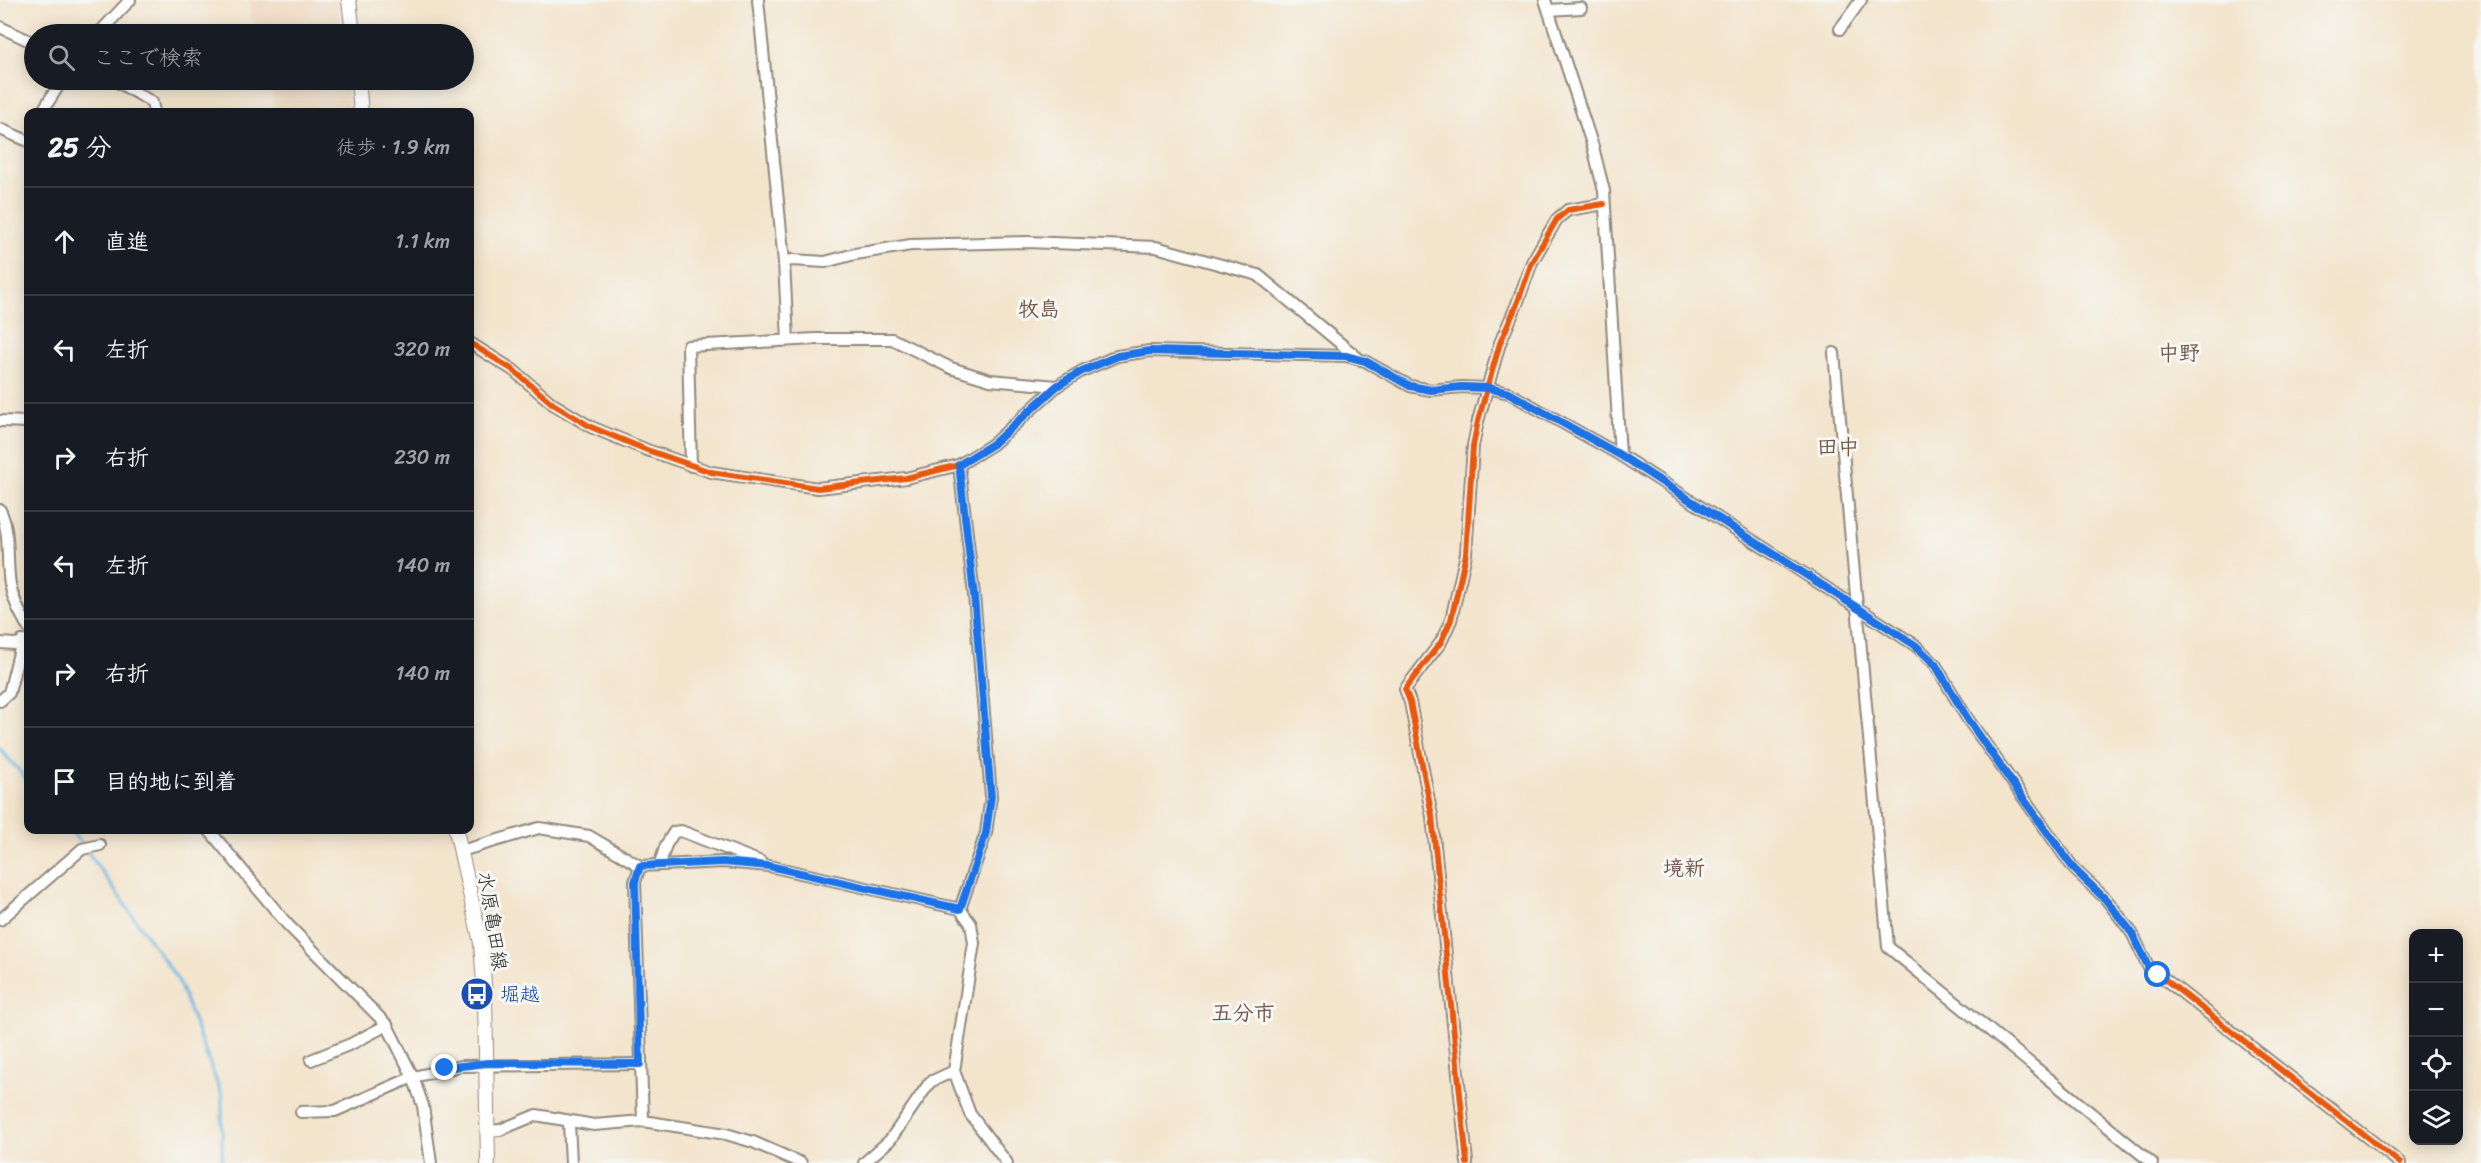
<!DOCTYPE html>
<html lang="ja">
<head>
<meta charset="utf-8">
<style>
  :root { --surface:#171b24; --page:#20242c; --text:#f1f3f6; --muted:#9ea1a6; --line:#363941 }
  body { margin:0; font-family:Sriracha,"Klee One",sans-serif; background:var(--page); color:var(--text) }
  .controls { position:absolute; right:18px; bottom:18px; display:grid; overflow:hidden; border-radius:12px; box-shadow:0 3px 15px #0003 }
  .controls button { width:54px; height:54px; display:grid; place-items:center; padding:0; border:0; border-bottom:2px solid var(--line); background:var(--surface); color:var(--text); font:30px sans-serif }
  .stop { position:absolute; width:18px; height:18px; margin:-14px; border:4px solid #1a73e8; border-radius:50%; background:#fff }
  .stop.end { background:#1a73e8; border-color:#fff; box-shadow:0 2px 6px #0008 }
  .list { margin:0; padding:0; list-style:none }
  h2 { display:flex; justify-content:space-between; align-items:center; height:78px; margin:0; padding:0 24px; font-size:26px }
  h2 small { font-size:20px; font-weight:400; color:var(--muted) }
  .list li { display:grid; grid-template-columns:39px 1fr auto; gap:18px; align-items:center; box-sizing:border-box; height:108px; padding:0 24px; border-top:2px solid var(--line) }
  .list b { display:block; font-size:22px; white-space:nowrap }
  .list em { font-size:20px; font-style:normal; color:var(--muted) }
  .icon { flex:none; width:33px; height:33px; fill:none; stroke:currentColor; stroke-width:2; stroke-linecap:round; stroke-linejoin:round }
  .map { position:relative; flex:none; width:2481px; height:1163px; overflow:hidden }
  .search { position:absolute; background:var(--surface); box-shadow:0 3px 15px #0003; left:24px; top:24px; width:450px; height:66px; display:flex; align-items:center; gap:15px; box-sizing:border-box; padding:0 21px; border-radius:33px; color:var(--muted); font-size:22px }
  .panel { position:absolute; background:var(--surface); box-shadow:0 3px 15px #0003; left:24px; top:108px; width:450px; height:726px; border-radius:12px }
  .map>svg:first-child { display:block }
</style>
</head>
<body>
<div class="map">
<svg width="2481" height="1163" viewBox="0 0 2481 1163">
  <rect width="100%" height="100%" fill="#f6f6f2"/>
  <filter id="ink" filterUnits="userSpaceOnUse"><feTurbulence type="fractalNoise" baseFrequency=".0167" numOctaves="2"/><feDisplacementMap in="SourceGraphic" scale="12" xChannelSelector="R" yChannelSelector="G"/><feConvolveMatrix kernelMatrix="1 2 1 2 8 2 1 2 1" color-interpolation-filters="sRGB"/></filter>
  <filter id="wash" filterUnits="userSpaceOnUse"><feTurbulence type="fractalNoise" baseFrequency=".008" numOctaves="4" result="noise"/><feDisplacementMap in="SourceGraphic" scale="24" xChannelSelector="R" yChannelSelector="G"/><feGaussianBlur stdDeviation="1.35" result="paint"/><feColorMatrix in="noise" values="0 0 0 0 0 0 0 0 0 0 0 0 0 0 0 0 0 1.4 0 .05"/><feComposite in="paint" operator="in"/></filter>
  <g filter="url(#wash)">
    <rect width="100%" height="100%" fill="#f3e4cc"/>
    <!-- built -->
    <g fill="#efd6bc">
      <path d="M250,0H337L340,34H258L251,18Z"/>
      <path d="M269,80H345L349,112H276Z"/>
    </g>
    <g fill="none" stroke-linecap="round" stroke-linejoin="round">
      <!-- stream -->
      <g stroke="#6ab8e4" stroke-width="3">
        <path d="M0,749L28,781"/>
        <path d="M70,830L83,845"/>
        <path d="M87,851L178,980L222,1096V1163"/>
      </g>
    </g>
  </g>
  <g filter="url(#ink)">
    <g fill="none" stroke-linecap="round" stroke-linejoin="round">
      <!-- minor casing -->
      <g stroke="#8f887c" stroke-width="14">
        <g id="minor">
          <path d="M758,0L784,262L788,340"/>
          <path d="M1545,0L1593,147L1604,191L1620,455"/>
          <path d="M1549,10L1581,8"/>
          <path d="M0,27L34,43"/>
          <path d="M1840,29L1861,0"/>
          <path d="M98,34L130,0"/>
          <path d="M114,80L152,102L154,112"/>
          <path d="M42,112L62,80"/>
          <path d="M0,129L28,141"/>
          <path d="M784,262L792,260L825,262L855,254L911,245L1027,242L1156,247L1258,275L1358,358"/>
          <path d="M470,343L513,370L553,404L591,427L647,450L711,472L818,488L906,478L959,465L993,444L1057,386L1082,371L1117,356L1150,351L1346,356L1365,361L1410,386L1431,390L1461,387L1488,388L1509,393L1620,455L1915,645L1935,664L1967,718L2074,869L2106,899L2132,933L2148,966L2400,1163"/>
          <path d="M1834,353L1888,947L2152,1163"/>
          <path d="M0,421L28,422"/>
          <path d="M959,465L974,595L991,796L986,833L960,909"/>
          <path d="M691,466L688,346L816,339H892L951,368L990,380L1057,386"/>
          <path d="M0,510C11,532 6,561 10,584C13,600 20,613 28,627"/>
          <path d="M0,643L15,644L26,641"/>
          <path d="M0,701L9,693L22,641"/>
          <path d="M209,830L287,924L387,1025L413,1077L423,1106L431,1163"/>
          <path d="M461,851L539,828L589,836L640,866L723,862L769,866L960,909L971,924L974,943L954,1071L970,1114L1007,1163"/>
          <path d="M660,863L666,845L674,832L681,831L761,862"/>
          <path d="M640,866L635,882L643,1121"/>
          <path d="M0,920L82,849L100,845"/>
          <path d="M311,1060L351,1044L387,1025"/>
          <path d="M301,1112L335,1111L413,1077L461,1066L640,1064"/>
          <path d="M569,1123L571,1163"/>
          <path d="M488,1131L500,1130L536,1115L594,1125L643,1121L726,1134L753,1142L801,1163"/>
          <path d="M864,1163L890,1140L930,1082L954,1071"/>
          <path d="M1467,1163L1432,816L1410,702L1405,689L1441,642L1451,620L1466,554L1473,446L1478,421L1500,343L1517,304L1532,262L1557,219L1568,210L1604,204"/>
        </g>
      </g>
      <!-- major casing -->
      <g stroke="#8f887c" stroke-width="16">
        <g id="major">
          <path d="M349,0L353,34"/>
          <path d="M358,80L361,112"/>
          <path d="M456,830L481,943L485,997L488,1163"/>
        </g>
      </g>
      <!-- minor -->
      <use href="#minor" stroke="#fff" stroke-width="10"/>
      <!-- major -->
      <use href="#major" stroke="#fff" stroke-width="14"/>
      <!-- cycleway casing -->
      <g stroke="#f6f6f2" stroke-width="10">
        <g id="cycleway">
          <path d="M470,343L513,370L553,404L591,427L647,450L711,472L818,488L906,478L959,465L993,444L1057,386L1082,371L1117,356L1150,351L1346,356L1365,361L1410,386L1431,390L1461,387L1488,388L1509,393L1620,455L1915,645L1935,664L1967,718L2074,869L2106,899L2132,933L2148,966L2400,1163"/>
          <path d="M1467,1163L1432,816L1410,702L1405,689L1441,642L1451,620L1466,554L1473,446L1478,421L1500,343L1517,304L1532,262L1557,219L1568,210L1604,204"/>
        </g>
      </g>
      <!-- cycleway -->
      <use href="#cycleway" stroke="#e8590c" stroke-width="6"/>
    </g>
  </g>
  <g fill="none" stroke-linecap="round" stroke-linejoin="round" filter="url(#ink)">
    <!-- route -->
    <path stroke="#1a73e8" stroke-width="8" d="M445,1068L487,1063L640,1064L635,882L640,866L723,862L769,866L960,909L986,833L991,796L974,595L959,465L993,444L1057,386L1082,371L1118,356L1150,351L1346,356L1365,361L1410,386L1431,390L1461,387L1488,388L1509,393L1620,455L1915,645L1935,664L1967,718L2019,793L2074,869L2106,900L2132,933L2148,966L2158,975"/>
  </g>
  <!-- icons -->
  <defs>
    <g id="bus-disc" transform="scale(1.725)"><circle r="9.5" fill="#1a4fb4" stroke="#f6f6f2"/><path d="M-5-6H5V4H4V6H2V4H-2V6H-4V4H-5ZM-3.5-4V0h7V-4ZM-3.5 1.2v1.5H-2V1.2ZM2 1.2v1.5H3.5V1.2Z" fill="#fff"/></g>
  </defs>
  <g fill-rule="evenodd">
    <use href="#bus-disc" x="477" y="994"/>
  </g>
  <g text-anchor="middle" stroke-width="6" stroke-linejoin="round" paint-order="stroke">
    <!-- street labels -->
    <g font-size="20" fill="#2b2b2b" stroke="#f6f6f2">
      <text transform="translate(493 921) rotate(81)" y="7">水原亀田線</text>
    </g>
    <!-- transit labels -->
    <g font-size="20" fill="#164399" stroke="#f6f6f2" text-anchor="start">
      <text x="500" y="1001">堀越</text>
    </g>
    <!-- neighbourhood labels -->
    <g font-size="21" font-weight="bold" fill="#72564a" stroke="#f6f6f2">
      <text x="1039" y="316">牧島</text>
      <text x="2179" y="360">中野</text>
      <text x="1838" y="454">田中</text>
      <text x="1684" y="875">境新</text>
      <text x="1243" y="1020">五分市</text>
    </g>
  </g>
</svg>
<div class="controls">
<button>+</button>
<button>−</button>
<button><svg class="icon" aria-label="locate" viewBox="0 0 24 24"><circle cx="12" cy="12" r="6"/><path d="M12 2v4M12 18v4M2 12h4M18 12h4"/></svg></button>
<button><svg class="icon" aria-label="layers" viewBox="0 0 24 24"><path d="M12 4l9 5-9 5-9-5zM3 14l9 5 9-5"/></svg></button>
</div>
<div class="stop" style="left:2158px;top:975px"></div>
<div class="stop end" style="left:445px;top:1068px"></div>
<div class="search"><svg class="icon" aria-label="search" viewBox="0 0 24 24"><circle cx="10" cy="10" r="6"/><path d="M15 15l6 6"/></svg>ここで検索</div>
<section class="panel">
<h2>25 分<small>徒歩 · 1.9 km</small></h2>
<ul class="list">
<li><svg class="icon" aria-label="ahead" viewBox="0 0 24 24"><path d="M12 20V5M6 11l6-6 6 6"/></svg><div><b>直進</b></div><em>1.1 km</em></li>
<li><svg class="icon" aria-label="left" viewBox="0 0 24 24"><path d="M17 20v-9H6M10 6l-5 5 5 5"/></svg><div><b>左折</b></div><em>320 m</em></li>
<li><svg class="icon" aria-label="right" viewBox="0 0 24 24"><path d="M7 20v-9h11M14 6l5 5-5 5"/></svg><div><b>右折</b></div><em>230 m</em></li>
<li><svg class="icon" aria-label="left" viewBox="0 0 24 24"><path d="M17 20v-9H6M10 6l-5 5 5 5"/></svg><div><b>左折</b></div><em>140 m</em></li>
<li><svg class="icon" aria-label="right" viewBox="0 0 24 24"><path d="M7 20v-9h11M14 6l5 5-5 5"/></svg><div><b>右折</b></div><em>140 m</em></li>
<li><svg class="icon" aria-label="arrive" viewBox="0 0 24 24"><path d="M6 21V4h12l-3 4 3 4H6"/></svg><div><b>目的地に到着</b></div></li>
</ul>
</section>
</div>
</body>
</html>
